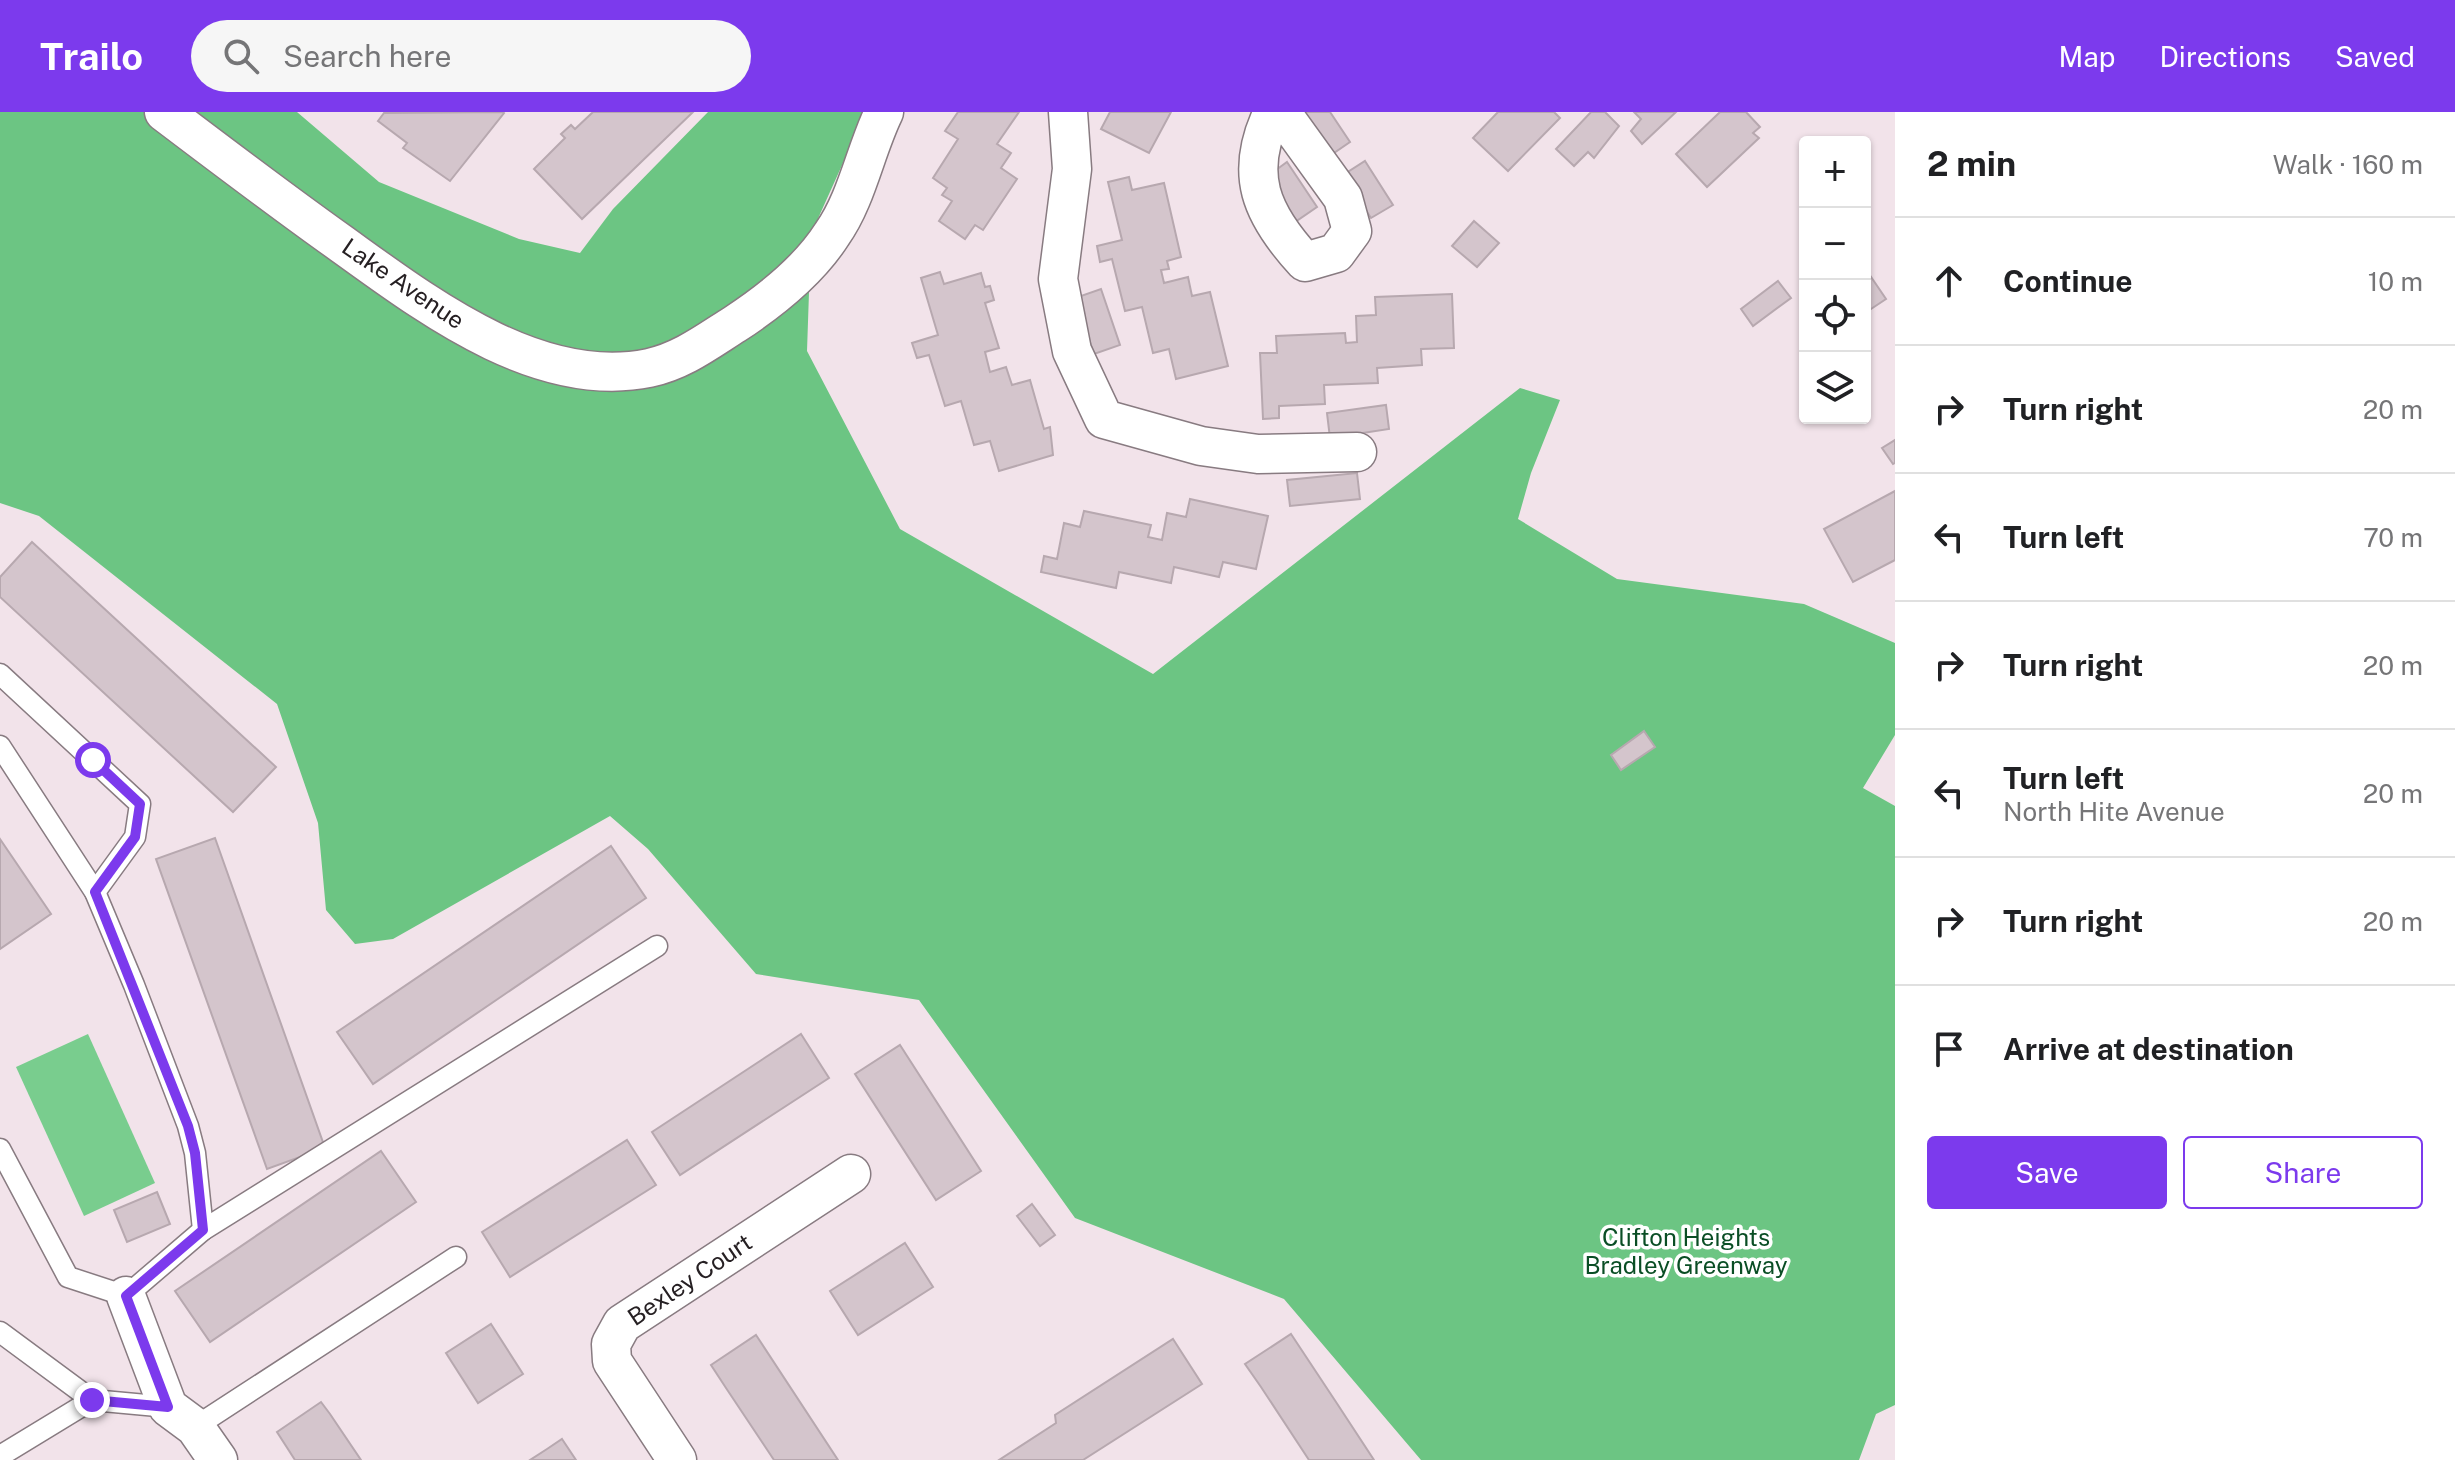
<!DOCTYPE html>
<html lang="en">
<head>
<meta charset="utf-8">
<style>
  :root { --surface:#fff; --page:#f6f6f6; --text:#202124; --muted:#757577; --line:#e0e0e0; --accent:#7c3aed }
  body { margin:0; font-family:"Public Sans",sans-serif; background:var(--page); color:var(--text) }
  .controls { position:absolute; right:24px; top:24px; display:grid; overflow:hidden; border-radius:8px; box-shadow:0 2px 6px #0004 }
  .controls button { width:72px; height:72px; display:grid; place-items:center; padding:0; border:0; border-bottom:2px solid var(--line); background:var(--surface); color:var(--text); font:40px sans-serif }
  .stop { position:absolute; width:24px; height:24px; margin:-18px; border:6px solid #7c3aed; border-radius:50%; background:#fff }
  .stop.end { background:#7c3aed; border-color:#fff; box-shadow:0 2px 8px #0008 }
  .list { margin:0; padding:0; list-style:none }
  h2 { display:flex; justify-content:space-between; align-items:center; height:104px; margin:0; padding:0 32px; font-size:34px }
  h2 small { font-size:26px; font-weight:400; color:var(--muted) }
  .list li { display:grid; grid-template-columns:52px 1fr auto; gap:24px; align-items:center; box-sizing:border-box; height:128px; padding:0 32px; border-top:2px solid var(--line) }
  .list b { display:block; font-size:30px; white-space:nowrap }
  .list p { margin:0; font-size:26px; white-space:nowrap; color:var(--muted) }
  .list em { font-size:26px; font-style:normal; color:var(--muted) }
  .actions { display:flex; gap:16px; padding:24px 32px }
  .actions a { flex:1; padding:18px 0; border:2px solid var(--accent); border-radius:8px; text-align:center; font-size:28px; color:var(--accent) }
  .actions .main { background:var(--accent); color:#fff }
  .icon { flex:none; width:44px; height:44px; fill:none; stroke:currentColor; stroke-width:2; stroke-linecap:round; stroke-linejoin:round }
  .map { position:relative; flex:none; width:1895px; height:1348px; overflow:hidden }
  header { display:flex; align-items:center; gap:48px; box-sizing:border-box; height:112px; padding:0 40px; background:var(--accent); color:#fff }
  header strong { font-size:38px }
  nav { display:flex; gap:44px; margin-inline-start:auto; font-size:28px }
  .search { width:560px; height:72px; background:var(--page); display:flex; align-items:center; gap:20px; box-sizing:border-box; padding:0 28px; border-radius:44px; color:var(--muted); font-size:30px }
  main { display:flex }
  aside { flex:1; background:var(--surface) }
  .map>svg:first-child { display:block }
</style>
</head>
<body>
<header>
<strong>Trailo</strong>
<div class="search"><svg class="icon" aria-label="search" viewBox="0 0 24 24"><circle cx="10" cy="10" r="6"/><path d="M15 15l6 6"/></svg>Search here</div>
<nav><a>Map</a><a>Directions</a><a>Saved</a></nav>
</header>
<main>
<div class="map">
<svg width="1895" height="1348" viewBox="0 0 1895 1348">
  <rect width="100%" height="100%" fill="#f2e3ea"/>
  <!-- green -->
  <path fill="#79cd8e" d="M88,922L155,1071L84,1104L16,955Z"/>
  <!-- forest -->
  <path fill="#6cc583" d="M0,0H297L379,70L519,127L580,141L613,97L708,0H866L811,122L807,239L900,417L1153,562L1520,276L1560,288L1531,361L1518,407L1617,467L1804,492L1895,531V623L1863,676L1895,694V1293L1876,1302L1859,1348H1421L1284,1187L1075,1106L919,888L756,862L648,737L610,704L393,827L355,832L326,798L318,711L277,592L39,404L0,391Z"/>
  <!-- building -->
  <g fill="#d4c5cc" stroke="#b7a8af" stroke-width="2">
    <path d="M593,0H693L582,107L534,57L565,26L561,22L571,13L575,17Z"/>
    <path d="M958,0H1019L997,32L1011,41L1001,56L1017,67L983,118L975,113L965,127L939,109L952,89L942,83L947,76L933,66L958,27L945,19Z"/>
    <path d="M1110,0H1171L1149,41L1101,17Z"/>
    <path d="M1300,0H1330L1350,30L1328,45Z"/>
    <path d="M1498,0H1554L1560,6L1508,59L1473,26Z"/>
    <path d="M1591,0H1605L1619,14L1594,46L1588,40L1574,54L1556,37Z"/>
    <path d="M1634,0H1676L1642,32L1631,19L1641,7Z"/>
    <path d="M1720,0H1746L1760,15L1753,21L1759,26L1707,75L1676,42Z"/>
    <path d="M384,1L503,0L504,1L450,69L403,36L407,31L378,9Z"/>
    <path d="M1365,49L1393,93L1371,106L1343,63Z"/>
    <path d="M1287,50L1317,95L1295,110L1265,66Z"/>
    <path d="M1129,65L1132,78L1164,71L1181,145L1167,149L1169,157L1161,158L1164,171L1188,165L1192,184L1210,180L1228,254L1176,267L1169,237L1153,241L1142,195L1125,199L1112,147L1100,150L1097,134L1122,128L1108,70Z"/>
    <path d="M1474,109L1499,131L1477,155L1452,134Z"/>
    <path d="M1865,156L1886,187L1865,201Z"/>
    <path d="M940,160L944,172L981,161L985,175L990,174L994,188L985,191L999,236L985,240L990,260L1006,255L1012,273L1030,268L1044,317L1050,315L1053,343L999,359L990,329L974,333L961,289L945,294L929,243L917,246L912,231L938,223L921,166Z"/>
    <path d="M1778,169L1791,186L1753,214L1741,197Z"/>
    <path d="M1101,177L1120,233L1094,242L1075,186Z"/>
    <path d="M1452,182L1454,236L1421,237L1422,253L1377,256L1378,271L1324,273L1325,292L1279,294V306L1263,307L1260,241H1277L1276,224L1345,221L1346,231L1357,230L1356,204L1376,203L1375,185Z"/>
    <path d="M1386,293L1389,317L1330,326L1327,301Z"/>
    <path d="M1895,328V351L1893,352L1882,336Z"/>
    <path d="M1357,361L1360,387L1290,394L1287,368Z"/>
    <path d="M1895,379V448L1853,470L1824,417Z"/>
    <path d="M1190,387L1268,404L1256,457L1223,450L1219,465L1174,455L1171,471L1119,460L1116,476L1041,460L1044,444L1057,447L1064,411L1080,415L1084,399L1151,413L1148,425L1162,428L1167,401L1186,405Z"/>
    <path d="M32,430L276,655L233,700L0,485V465Z"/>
    <path d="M1644,619L1655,635L1621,658L1611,643Z"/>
    <path d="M215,726L325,1036L267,1057L156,747Z"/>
    <path d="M0,727L51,802L0,837Z"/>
    <path d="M611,734L646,786L373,972L337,920Z"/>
    <path d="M801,922L829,966L680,1063L652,1020Z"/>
    <path d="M900,933L981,1059L936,1088L855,962Z"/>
    <path d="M627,1028L656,1073L510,1165L482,1120Z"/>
    <path d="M381,1039L416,1090L210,1230L175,1179Z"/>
    <path d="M157,1080L170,1112L127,1130L114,1098Z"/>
    <path d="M1032,1092L1055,1123L1040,1134L1017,1104Z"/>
    <path d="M905,1131L933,1175L858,1223L830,1179Z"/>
    <path d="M491,1212L523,1262L478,1291L446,1241Z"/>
    <path d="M1291,1222L1336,1290L1374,1348H1309L1261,1275L1245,1252Z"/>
    <path d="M756,1223L758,1226L838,1348H774L726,1276L711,1253Z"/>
    <path d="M1173,1227L1202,1272L1083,1348H999L1056,1311L1055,1303Z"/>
    <path d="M321,1290L330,1302L361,1348H295L277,1320Z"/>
    <path d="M562,1327L576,1348H530L547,1337Z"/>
  </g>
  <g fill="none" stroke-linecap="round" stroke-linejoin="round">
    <!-- lane casing -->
    <g stroke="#887b81" stroke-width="23">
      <g id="lane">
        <path d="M0,562L140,692L135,725L95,780"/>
        <path d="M0,634L95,780L134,873L188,1014L195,1041L203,1118L126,1184L68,1165L0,1037"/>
        <path d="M203,1118L657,834"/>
        <path d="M0,1220L92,1288"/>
        <path d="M195,1315L456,1145"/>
        <path d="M0,1344L92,1288L168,1295"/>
      </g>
    </g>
    <!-- street casing -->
    <g stroke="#887b81" stroke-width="41">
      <g id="street">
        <path d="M164,0C222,44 280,88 339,130C424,191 537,279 649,256C682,249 708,229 735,212C770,189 809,158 832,122C857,87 865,39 884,0"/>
        <path d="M1068,0L1072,57L1058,167L1072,239L1104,307L1201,334L1258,342L1357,340"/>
        <path d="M1273,0C1243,62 1261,102 1305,150L1336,141L1352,119L1343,86L1281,0"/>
        <path d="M126,1184L168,1295L195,1315L218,1348"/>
        <path d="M677,1348L612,1249L611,1232L622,1212L851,1062"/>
      </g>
    </g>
    <!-- lane -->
    <use href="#lane" stroke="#fff" stroke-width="20"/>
    <!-- street -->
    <use href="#street" stroke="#fff" stroke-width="38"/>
  </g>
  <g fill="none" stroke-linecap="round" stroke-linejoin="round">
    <!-- route -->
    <path stroke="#7c3aed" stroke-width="10" d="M92,1288L168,1295L126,1184L203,1118L195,1041L188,1014L95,780L135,725L140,692L93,648"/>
  </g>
  <g text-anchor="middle" stroke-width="7" stroke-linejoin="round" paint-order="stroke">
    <!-- street labels -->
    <g font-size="24" fill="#262023" stroke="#fff">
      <text transform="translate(403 172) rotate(34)" y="8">Lake Avenue</text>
      <text transform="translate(690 1168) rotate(-34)" y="8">Bexley Court</text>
    </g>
    <!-- park labels -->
    <g font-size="24" fill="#0a4e25" stroke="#fff">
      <text x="1686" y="1134">Clifton Heights<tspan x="1686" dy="28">Bradley Greenway</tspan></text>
    </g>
  </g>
</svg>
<div class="controls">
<button>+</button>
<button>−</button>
<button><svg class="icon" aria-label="locate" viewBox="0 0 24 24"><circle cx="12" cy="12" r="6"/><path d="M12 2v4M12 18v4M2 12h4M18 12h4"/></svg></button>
<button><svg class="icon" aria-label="layers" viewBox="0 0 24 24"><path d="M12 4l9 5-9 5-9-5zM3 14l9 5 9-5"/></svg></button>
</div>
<div class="stop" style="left:93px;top:648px"></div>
<div class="stop end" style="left:92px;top:1288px"></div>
</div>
<aside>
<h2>2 min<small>Walk · 160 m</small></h2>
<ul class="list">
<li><svg class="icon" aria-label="ahead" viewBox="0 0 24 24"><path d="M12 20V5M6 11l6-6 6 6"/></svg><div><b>Continue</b></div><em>10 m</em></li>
<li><svg class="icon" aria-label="right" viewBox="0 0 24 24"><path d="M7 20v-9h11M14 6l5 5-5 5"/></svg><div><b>Turn right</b></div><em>20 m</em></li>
<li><svg class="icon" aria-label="left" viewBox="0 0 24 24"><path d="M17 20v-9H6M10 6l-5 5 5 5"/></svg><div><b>Turn left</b></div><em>70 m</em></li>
<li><svg class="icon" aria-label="right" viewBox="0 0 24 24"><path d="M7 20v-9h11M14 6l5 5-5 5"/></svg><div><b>Turn right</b></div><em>20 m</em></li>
<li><svg class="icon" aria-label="left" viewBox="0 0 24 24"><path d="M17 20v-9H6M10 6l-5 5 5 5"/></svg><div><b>Turn left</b><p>North Hite Avenue</p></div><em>20 m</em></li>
<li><svg class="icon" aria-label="right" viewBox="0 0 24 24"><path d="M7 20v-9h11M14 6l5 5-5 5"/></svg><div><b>Turn right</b></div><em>20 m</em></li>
<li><svg class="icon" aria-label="arrive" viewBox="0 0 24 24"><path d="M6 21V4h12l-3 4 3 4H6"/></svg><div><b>Arrive at destination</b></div></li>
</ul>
<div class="actions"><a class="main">Save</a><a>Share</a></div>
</aside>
</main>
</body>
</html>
